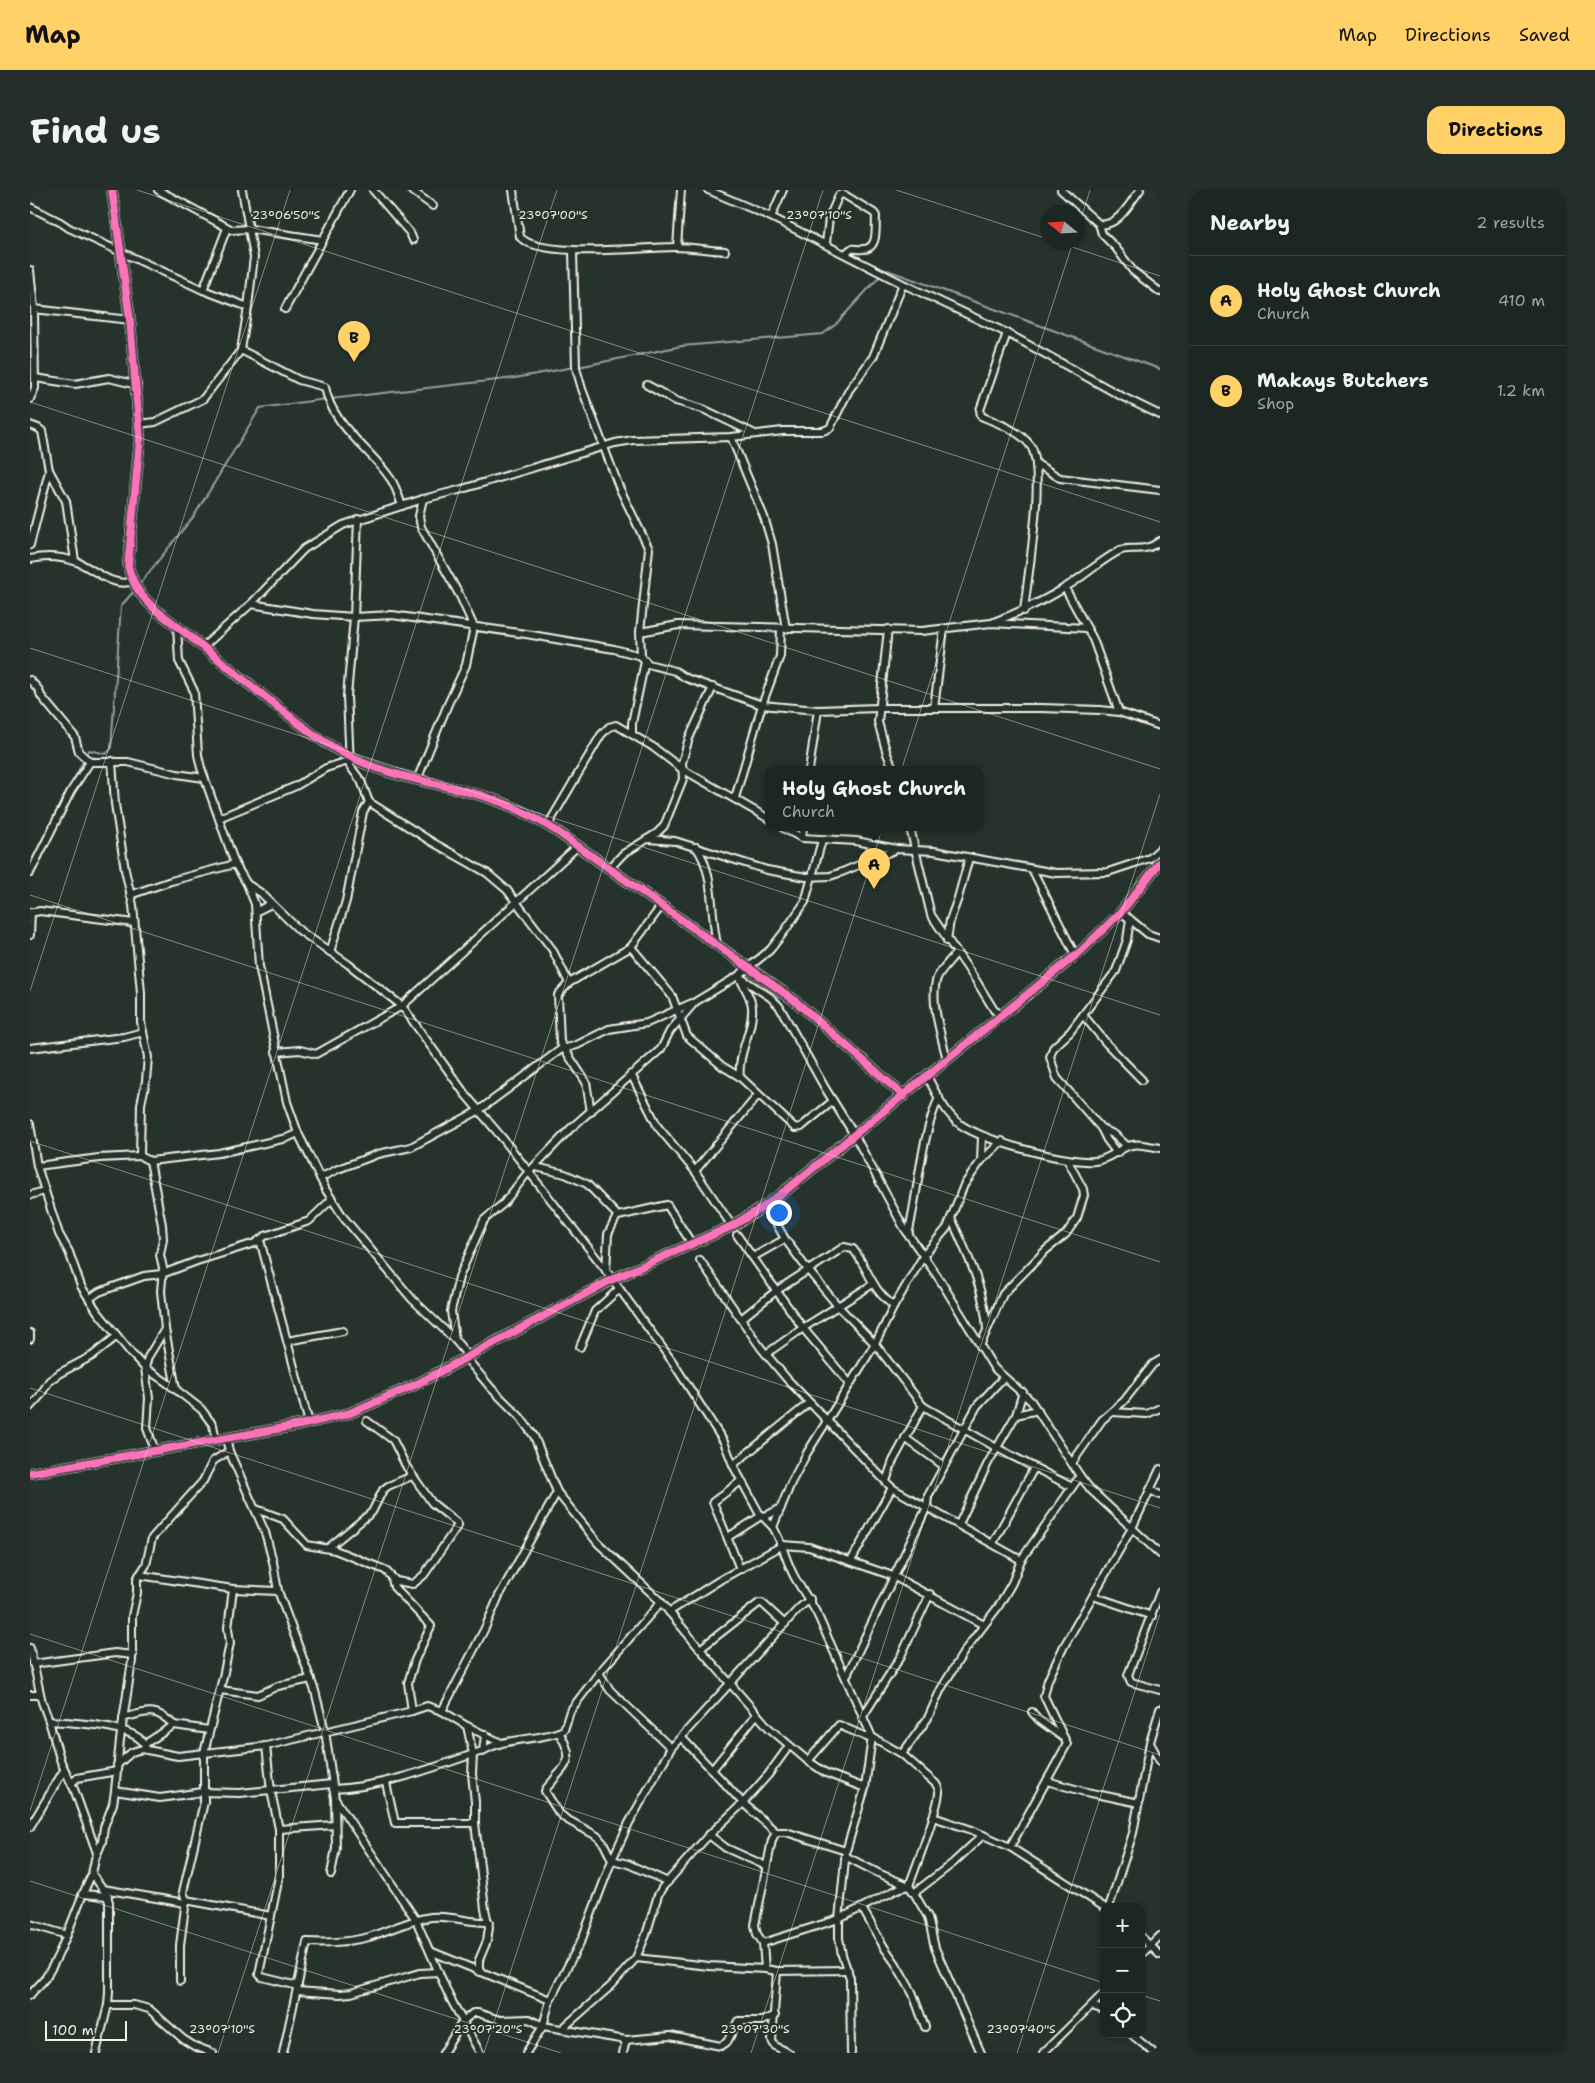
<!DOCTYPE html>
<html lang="en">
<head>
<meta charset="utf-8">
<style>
  :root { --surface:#1c2622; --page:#252e2a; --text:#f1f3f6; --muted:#a0a5a5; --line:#3a4340; --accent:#ffd166 }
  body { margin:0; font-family:"Shantell Sans",sans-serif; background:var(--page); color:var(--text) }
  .controls { position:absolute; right:15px; bottom:15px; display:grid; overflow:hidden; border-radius:10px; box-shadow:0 1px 4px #0004 }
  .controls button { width:45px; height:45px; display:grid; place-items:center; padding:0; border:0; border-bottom:1px solid var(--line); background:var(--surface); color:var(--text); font:25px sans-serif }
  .compass { position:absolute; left:1010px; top:15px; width:45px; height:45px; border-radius:50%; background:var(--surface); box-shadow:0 1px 4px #0004; rotate:288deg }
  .scale { position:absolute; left:15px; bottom:12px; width:82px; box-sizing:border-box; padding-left:5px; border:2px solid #f4f1e8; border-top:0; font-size:14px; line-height:18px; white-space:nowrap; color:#f4f1e8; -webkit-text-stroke:4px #26332d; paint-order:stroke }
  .you { position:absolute; left:748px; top:1022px; width:18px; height:18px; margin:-12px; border:4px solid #fff; border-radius:50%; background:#1a73e8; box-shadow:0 0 0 8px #1a73e833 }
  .badge { display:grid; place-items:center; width:32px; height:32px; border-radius:50%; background:var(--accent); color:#111; font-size:16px; font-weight:700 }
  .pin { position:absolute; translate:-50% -41px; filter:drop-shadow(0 1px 2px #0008) }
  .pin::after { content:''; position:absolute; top:26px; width:18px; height:15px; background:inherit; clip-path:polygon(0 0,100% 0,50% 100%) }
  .popup { position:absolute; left:735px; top:576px; width:218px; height:65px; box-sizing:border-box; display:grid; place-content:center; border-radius:10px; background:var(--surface); filter:drop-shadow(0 1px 4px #0005); font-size:16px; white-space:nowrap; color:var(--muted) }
  .popup b { font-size:19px; color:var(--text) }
  .popup::after { content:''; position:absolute; left:50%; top:100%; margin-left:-10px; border:10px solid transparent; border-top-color:var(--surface) }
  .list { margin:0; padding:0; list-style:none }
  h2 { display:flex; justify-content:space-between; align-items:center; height:65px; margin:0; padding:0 20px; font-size:21px }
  h2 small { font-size:16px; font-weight:400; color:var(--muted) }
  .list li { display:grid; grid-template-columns:32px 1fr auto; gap:15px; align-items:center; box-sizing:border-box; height:90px; padding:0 20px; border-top:1px solid var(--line) }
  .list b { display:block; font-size:19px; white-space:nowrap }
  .list p { margin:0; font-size:16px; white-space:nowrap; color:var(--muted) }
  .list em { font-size:16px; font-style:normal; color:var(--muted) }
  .icon { flex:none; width:28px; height:28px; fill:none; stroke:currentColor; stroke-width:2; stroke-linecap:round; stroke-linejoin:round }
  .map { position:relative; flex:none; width:1130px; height:1863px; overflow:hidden; border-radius:15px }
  header { display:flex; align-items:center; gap:30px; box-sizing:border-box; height:70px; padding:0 25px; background:var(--accent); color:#111 }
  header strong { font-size:24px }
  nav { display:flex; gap:28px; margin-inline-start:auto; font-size:18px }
  .intro { display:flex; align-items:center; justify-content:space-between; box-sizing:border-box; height:120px; padding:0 30px }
  h1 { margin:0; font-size:35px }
  .button { padding:12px 22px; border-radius:15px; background:var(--accent); color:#111; font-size:18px; font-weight:700 }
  main { display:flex; gap:30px; padding:0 30px }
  aside { flex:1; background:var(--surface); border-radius:15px; box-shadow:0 1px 4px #0004 }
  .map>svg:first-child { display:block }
</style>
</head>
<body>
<header>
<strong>Map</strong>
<nav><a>Map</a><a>Directions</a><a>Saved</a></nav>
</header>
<div class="intro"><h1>Find us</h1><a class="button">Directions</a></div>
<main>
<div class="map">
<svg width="1130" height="1863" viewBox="0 0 1130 1863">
  <rect width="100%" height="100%" fill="#26332d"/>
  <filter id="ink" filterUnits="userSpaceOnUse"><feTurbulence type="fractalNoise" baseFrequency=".02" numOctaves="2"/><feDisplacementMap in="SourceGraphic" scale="10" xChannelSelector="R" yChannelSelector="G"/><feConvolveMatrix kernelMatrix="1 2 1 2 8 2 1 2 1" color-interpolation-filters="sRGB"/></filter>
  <g filter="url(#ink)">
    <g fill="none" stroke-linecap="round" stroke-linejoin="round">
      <!-- stream -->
      <g stroke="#95a1a2" stroke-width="2">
        <path d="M855,82L857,80L1130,179"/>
        <path d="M548,177L652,156L793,144L805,135L851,85"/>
        <path d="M300,209L485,188L544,177"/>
        <path d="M108,396L164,326L230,218L296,209"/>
        <path d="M56,566L59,560L76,564L81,559L91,416L105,400"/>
        <path d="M41,595L54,570"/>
        <path d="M0,675L17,641"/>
      </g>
      <!-- street casing -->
      <g stroke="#f4f1e8" stroke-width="10">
        <g id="street">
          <path d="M128,0L202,40L220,39L293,50"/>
          <path d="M343,0L380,43L383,50"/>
          <path d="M381,0L403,16"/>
          <path d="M483,0L490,47C509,69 614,57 645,57C661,57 678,60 695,61"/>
          <path d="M678,0L741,27L873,94L977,143L1093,207L1130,225"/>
          <path d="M1031,0L1069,34L1072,44L1086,58L1103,81L1130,102"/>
          <path d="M0,17L30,32L39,38L173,100L218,117"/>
          <path d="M741,27L753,0"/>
          <path d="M1069,34C1087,38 1100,13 1110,0"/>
          <path d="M796,53L799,28L809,5L813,4L844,23L846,26C845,37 849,59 833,59C829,60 825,58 821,59L816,63"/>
          <path d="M647,57L651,0"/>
          <path d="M543,61L546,178L552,199L589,297L619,359L610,442"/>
          <path d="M0,80L4,119L5,198L0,209"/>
          <path d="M173,100L197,38"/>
          <path d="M4,119L100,130"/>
          <path d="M255,119L320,0"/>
          <path d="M977,143L950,220L951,226C967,233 989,240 1000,255C1017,276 997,390 994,421"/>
          <path d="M211,160L269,190L295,197C302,236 339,257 360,288C366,296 369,307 372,316"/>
          <path d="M5,188L45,194L79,188L107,195"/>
          <path d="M617,195L646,211L673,219L723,243"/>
          <path d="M109,234L125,232L173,209L211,160L218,117L224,67L212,0"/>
          <path d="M0,235L8,238L12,241L19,280L36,311L45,371"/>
          <path d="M701,247L734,327L742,354L756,439"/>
          <path d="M1007,274L1030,288L1130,300"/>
          <path d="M328,329L324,427L317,506L320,576L331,591L339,612L402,652L457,683L477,700L522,759L539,793L601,757L632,715"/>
          <path d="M0,355L19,281"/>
          <path d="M0,369C15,366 33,367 47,372C63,378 84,399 102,391"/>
          <path d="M1035,398L1063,449L1089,522"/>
          <path d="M221,414L283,424L324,427L362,425L496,444L584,459L611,466L618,474L645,481L656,488L732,515L764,518L788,520L848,518H1012L1070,520L1089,522L1130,536"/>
          <path d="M964,432C989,422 1013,412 1036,397C1054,386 1069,372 1087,362C1099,354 1112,365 1130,351"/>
          <path d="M147,436L149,471L164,501L168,565L171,578L205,674L217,694L225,714L229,776L257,912L268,943L296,1000L314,1028L382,1109L425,1150L439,1167"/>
          <path d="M858,439L848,532L857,564L864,580"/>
          <path d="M173,457L221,414L274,359L313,335L393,309L429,300L585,253L603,250L701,247L753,241H793L800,238L819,200L843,167L873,94"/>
          <path d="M611,466L610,442L648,435L892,441L961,433L1056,438"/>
          <path d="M0,490L9,500L11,506L45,547L49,562L60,572"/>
          <path d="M904,518L914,439"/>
          <path d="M602,544V533L615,471"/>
          <path d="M82,571L85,614L95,680L103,715L111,803V832L118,867L116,891L111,914L110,966L120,971L189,963L257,948L268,943"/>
          <path d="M779,580L788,520"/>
          <path d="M387,590L418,514L436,475L444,437L430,406L391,337L389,326L393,309"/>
          <path d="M705,608L732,515L750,466L751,438"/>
          <path d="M189,628L266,596L296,578L318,571"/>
          <path d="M518,635L571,545L579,537L586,535L623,557L652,579L739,629"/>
          <path d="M753,638L772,648L826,651L867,659"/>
          <path d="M880,638L901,725L945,789L964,820L972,825"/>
          <path d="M772,648L773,638"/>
          <path d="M618,649L645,651L737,680L776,687L800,686L812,682L867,659L904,661L1026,683L1078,682L1120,668L1130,659"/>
          <path d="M666,657C685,682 680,723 687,754"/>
          <path d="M580,678L593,664L627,643L634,636L653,589L652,573L659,548L683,497"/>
          <path d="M1002,679L1045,765"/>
          <path d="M0,683L41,601L60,572H98L147,584L174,588"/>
          <path d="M217,694L231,703L270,741L318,774L372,816L435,904L474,950L575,1079L642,1171L694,1252L703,1275L729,1323L743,1337L761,1293L777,1263L845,1154L864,1116L894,1065L917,1038L934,995L951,971L972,951"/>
          <path d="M100,705L141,691L205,674"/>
          <path d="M227,721L241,714"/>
          <path d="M1091,722L1118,744L1130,748"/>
          <path d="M0,723L10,721L104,733"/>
          <path d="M0,745L1,722"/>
          <path d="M917,751L920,730L928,708L939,668"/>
          <path d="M601,757L642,806L657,846L692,876L710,887L765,938L771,937L803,911"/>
          <path d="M300,762L316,711L333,622L339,612"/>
          <path d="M708,786L740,807L749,816L795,898L825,946L874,1038L910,1090L964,1178L1001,1211L1050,1286L1061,1300L1130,1364"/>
          <path d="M539,793L528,805L530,852L556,892L561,922"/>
          <path d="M1053,825L1077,854L1112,890"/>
          <path d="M0,858L94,847L113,842"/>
          <path d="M246,862L270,860L286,864L372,816L548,656"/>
          <path d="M917,870C912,847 899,811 907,788C911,779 920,771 926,763"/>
          <path d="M601,884L628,937L665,981L702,1036"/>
          <path d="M897,886C905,901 913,919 926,931C945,949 1038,974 1065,971C1077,970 1085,962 1096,957C1106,952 1119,956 1130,958"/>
          <path d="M710,887C707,863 724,840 722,817C721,806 714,798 710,788"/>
          <path d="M0,934L7,976L15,1001"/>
          <path d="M1071,938L1085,945L1097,956"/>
          <path d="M1087,963L1077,950L1071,938L1027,888L1020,867L1023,858L1040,842L1086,781L1097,750L1100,729"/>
          <path d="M120,971L132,1035L133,1049L130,1065L133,1078L131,1101L135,1139L146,1199"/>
          <path d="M951,971L952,946"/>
          <path d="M7,976L69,968L110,966"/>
          <path d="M506,977L535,984L557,994L588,1026L637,1015L662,1054"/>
          <path d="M665,981L728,905"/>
          <path d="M290,988L308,979L348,964L381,957L448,921L530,860L547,855L579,839L617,833L662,813"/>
          <path d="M0,1005L15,1001L29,1044L39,1062L51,1096L67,1121L101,1163L115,1178L136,1192L171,1219L183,1235L186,1250"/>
          <path d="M921,1028C938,1066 954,1097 957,1139"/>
          <path d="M745,1031L755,1049L778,1080L808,1116L845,1154L893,1216L967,1258L1042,1297"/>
          <path d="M707,1045L773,1138L820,1194"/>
          <path d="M878,1045C889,998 890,951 909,907"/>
          <path d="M230,1050L279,1233"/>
          <path d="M723,1067L755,1049"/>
          <path d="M670,1070L731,1158L757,1189L862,1298L991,1370"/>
          <path d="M576,1081L578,1044L587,1026"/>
          <path d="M59,1109L69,1102L114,1086L132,1084L167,1071L225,1053L235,1046L279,1031L302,1009"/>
          <path d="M711,1129L746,1101L814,1057L823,1059L826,1063C840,1083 842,1100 864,1116"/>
          <path d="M0,1149V1143"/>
          <path d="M425,1150L421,1121L429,1087L454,1030L474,1013L495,986L540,939L631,859L640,841L665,812L708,786L740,760L754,742L775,712L792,650"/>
          <path d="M257,1151L313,1141"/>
          <path d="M950,1156L973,1104L1016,1060L1036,1044L1047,1028L1054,1005L1053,999L1037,969"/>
          <path d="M550,1157L565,1121L588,1100"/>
          <path d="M736,1164L773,1138L843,1094"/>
          <path d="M0,1217L10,1206L19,1191L30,1183L62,1166L87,1146"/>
          <path d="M1082,1222L1117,1224L1130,1218"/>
          <path d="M986,1225L1008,1220"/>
          <path d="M196,1248L199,1261L235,1342L243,1372L248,1401L285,1501L295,1541L305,1609L386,1730L419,1806L450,1863"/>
          <path d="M875,1248L914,1276"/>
          <path d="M125,1261L117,1238L119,1208L115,1178L118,1167L135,1139"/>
          <path d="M1042,1273L1072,1230L1094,1211L1123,1174L1130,1170"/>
          <path d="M703,1275L779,1213"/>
          <path d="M856,1291L863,1271L893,1216"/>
          <path d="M1120,1300L1130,1305"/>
          <path d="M527,1302L568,1353L631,1412L670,1459L739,1538L778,1571L796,1583L835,1598"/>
          <path d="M226,1319L253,1329L277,1355L305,1360L355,1380L366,1391L383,1394L394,1385L428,1335L426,1332L402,1313L376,1276L363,1250L337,1231"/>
          <path d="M929,1334L958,1273L986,1225L993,1202"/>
          <path d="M743,1337C752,1352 755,1368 763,1384C770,1399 782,1412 789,1428L842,1547L872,1564L906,1594C907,1596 909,1599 909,1601C910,1615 885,1679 879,1696"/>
          <path d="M698,1347L731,1326L738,1325L751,1318"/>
          <path d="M963,1353L1004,1278"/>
          <path d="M298,1358L342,1322L353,1300L358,1296L382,1286"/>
          <path d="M821,1371L862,1298"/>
          <path d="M710,1379L683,1312L711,1291"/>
          <path d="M109,1385L203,1399L248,1401"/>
          <path d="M362,1389L364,1397L401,1436L385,1470L378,1493L382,1521"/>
          <path d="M203,1399L198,1438L200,1453L193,1487L174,1563V1612L153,1702L156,1710L241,1726"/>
          <path d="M1130,1402L1098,1485L1101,1492L1130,1500"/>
          <path d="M1063,1406L1122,1426"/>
          <path d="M639,1422L690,1390L753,1355L779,1357L863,1386L954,1435"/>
          <path d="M0,1458L12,1512L19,1531L31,1572L44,1599L67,1663"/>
          <path d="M670,1459L729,1413H732L755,1434"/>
          <path d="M3,1474L85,1463L103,1465"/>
          <path d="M569,1483L580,1500L641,1558"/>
          <path d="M816,1487L897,1317L898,1306L947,1216L973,1188"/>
          <path d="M190,1500L228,1505L248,1496L281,1489"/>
          <path d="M0,1505H10"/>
          <path d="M412,1521L437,1536L471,1553"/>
          <path d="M1002,1522L1009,1530L1034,1548"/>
          <path d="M93,1528C117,1521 125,1517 144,1535"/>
          <path d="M832,1528L871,1466L900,1404"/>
          <path d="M19,1531C40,1533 113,1534 116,1559"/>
          <path d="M529,1542C541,1564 543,1569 525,1588C522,1593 517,1596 515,1601L529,1623L536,1629L567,1646L574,1654L582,1670L598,1674L638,1692"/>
          <path d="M652,1548L713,1613L746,1642L742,1650L725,1735L727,1744L733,1753"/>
          <path d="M1120,1553L1130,1571"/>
          <path d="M115,1554L144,1535L179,1540"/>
          <path d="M236,1556L241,1601L249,1639V1687L229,1784L232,1787L268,1796"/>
          <path d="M453,1562L455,1544"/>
          <path d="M872,1564L898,1528L911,1499L935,1460L968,1417L982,1393L991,1370L1050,1286"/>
          <path d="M778,1571L809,1535L841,1549"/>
          <path d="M87,1575L102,1562L112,1559L148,1566L236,1556L382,1521L397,1516L412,1521L455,1438L469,1406L527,1302L504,1246L490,1227L461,1198L436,1168"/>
          <path d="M682,1580L727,1524"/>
          <path d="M1017,1591L1052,1601L1109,1613"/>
          <path d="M42,1593L47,1588L87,1581"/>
          <path d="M356,1593L365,1633H445"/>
          <path d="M303,1599C351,1597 397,1580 443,1564L437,1536"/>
          <path d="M85,1601L130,1608L173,1602L210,1603L302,1594"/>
          <path d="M903,1627L942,1640L980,1657L1074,1717"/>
          <path d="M0,1637L34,1580"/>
          <path d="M249,1639L305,1635"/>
          <path d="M746,1642H756L816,1661"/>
          <path d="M679,1645L696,1658L736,1676"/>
          <path d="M980,1657L1037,1554L1014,1506L1018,1490L1034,1456L1102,1338L1130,1279"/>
          <path d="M815,1666L848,1683L879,1696L884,1703L898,1727L905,1758L951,1863"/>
          <path d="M301,1684L306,1658L305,1609"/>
          <path d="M73,1699L155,1713"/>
          <path d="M884,1703L923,1673L953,1645"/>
          <path d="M52,1704L78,1706"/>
          <path d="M1079,1717L1103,1643L1120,1552L1130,1519"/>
          <path d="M832,1718L854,1757L866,1774L883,1804L895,1837"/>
          <path d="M0,1734L37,1745"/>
          <path d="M1111,1747L1130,1765"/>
          <path d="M400,1761L520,1810"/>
          <path d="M1111,1765L1130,1746"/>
          <path d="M606,1768L679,1776L735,1779L733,1753L809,1729L870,1698L879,1696"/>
          <path d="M735,1779L747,1781L818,1780"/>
          <path d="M747,1781L742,1851L745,1856L759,1863"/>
          <path d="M449,1782V1770L457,1751L459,1737L455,1719L445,1633V1612L442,1584L443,1564C453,1562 462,1555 472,1553C493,1548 514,1549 534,1540L540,1521L569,1483L631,1412"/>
          <path d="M150,1791V1755L156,1710"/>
          <path d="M267,1801L310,1804L321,1803L390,1783L409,1782"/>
          <path d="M0,1805C5,1799 11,1794 16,1787C36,1756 45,1718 62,1684"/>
          <path d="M78,1815H104L119,1819L153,1849L164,1856L183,1863"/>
          <path d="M1062,1816L1074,1820"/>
          <path d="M532,1839L582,1795L606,1768L616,1745L628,1705L632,1698L676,1648L713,1613L738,1585L759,1556"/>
          <path d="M1101,1844L1124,1863"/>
          <path d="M596,1850L640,1846L691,1856L697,1852L708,1831H732L745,1825"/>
          <path d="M66,1863L78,1815L79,1802V1712L76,1703L62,1684L65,1669L72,1652L74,1637L83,1614L85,1601L90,1550L102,1471V1426L107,1403V1389L116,1375L122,1348L173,1291L183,1271L199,1261"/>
          <path d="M253,1863L277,1752C297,1753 320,1752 339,1747C360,1740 380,1730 401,1727C421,1725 439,1733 459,1732"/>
          <path d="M413,1863L433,1831L443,1823H448L470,1830L499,1829L513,1836L596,1850L593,1863"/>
          <path d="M496,1863L513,1836L520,1810L552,1749L582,1670L599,1633L641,1558L769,1418L780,1409"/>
          <path d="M821,1863L820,1788L812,1765L809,1748V1729L816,1661L835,1598L842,1547"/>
          <path d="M1013,1863L1074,1803"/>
        </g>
      </g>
      <!-- secondary casing -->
      <g stroke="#f4f1e8" stroke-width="12">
        <g id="secondary">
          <path d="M82,0L100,130L110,248L98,376C104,398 111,406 127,421C167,451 205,483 244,514C269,534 295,555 325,569C367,589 413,593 456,607C483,615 505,627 528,642L764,810L874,906"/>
          <path d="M0,1283L270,1235L320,1223L387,1194L581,1090L702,1036L735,1016L755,1001L1052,760L1091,722L1130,672"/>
        </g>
      </g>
      <!-- street -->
      <use href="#street" stroke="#26332d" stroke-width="6"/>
      <!-- secondary -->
      <use href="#secondary" stroke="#26332d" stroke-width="9"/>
      <!-- cycleway casing -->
      <g stroke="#26332d" stroke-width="11">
        <g id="cycleway">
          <path d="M82,0L100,130L110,248L98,376C104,398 111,406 127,421C167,451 205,483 244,514C269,534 295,555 325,569C367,589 413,593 456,607C483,615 505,627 528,642L764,810L874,906"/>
          <path d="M0,1283L270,1235L320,1223L387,1194L581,1090L702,1036L735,1016L755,1001L1052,760L1091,722L1130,672"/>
        </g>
      </g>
      <!-- cycleway -->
      <use href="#cycleway" stroke="#fb73b8" stroke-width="8"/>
    </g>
  </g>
  <!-- ticks -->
  <path fill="none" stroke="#f4f1e8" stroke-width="1" stroke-opacity="0.45" d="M107,0L1130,332M866,0L1018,49M1048,38L1060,0M1027,52L1130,86M0,212L1130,579M0,458L1130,825M0,705L1130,1072M0,801L260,0M0,951L1130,1318M0,1198L1130,1565M0,1444L1074,1793M0,1621L527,0M0,1691L531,1863M1111,1805L1130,1811M188,1863L793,0M454,1863L1043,52M721,1863L1130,604M987,1863L1130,1424"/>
  <g font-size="12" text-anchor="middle" fill="#f4f1e8" stroke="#26332d" stroke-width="4" stroke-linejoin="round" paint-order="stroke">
    <text x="256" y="29">23°06'50"S</text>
    <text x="523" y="29">23°07'00"S</text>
    <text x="789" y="29">23°07'10"S</text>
    <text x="192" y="1843">23°07'10"S</text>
    <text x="458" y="1843">23°07'20"S</text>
    <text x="725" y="1843">23°07'30"S</text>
    <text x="991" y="1843">23°07'40"S</text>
  </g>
</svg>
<div class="controls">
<button>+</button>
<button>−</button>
<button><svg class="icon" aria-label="locate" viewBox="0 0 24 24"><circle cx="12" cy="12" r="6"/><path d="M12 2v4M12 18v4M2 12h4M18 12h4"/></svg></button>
</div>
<svg class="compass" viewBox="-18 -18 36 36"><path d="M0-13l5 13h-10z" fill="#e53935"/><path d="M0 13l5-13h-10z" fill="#a0a5a5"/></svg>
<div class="scale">100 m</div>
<div class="you"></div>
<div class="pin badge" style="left:844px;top:699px">A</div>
<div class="popup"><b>Holy Ghost Church</b>Church</div>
<div class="pin badge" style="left:324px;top:172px">B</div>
</div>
<aside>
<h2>Nearby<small>2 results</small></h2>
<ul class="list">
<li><span class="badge">A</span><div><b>Holy Ghost Church</b><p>Church</p></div><em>410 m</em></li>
<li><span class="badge">B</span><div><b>Makays Butchers</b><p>Shop</p></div><em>1.2 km</em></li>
</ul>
</aside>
</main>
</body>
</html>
